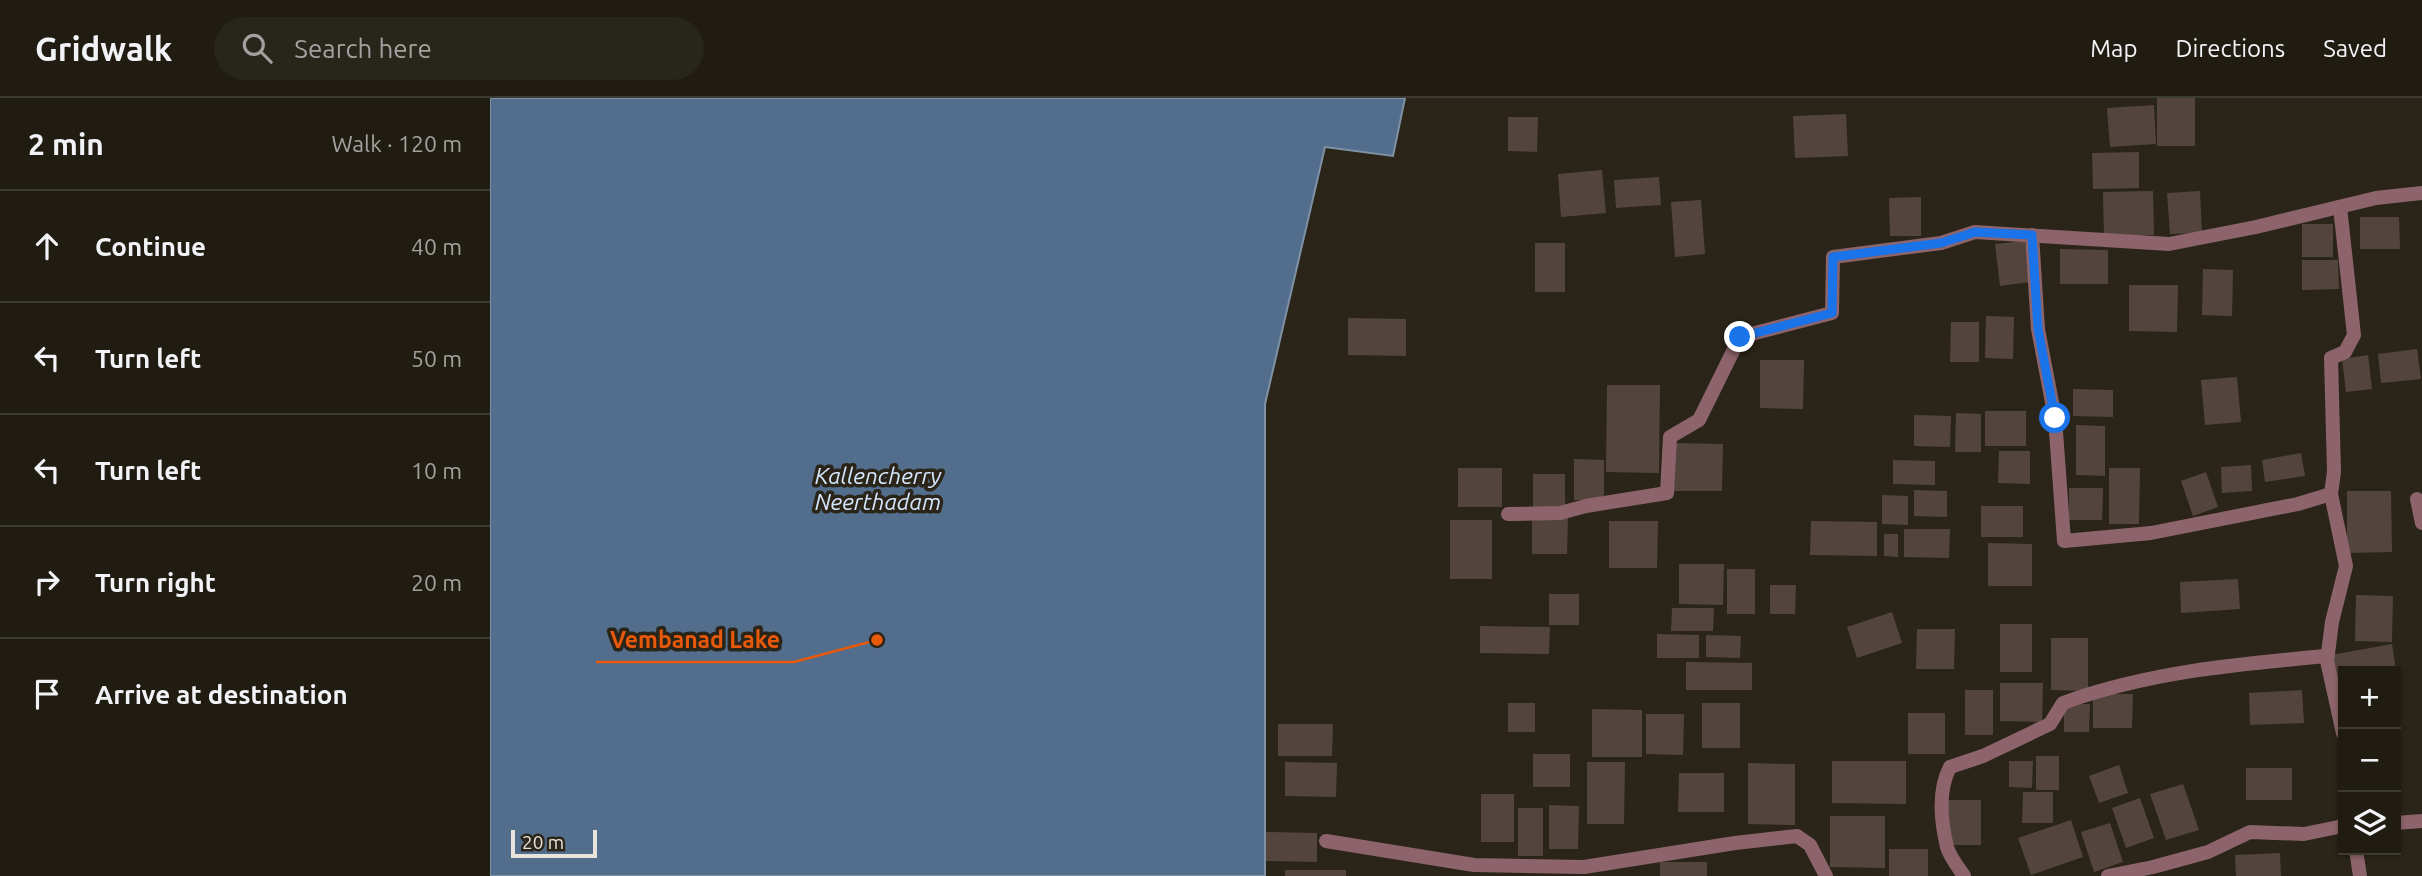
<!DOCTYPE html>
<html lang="en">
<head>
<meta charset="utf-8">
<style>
  :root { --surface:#201c12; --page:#28251b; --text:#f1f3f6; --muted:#a2a19f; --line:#3d3a32 }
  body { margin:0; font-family:Ubuntu,sans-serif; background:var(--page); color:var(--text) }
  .controls { position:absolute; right:21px; bottom:21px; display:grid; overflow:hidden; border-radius:0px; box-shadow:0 2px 5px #0004 }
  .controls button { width:63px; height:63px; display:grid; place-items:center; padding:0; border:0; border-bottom:2px solid var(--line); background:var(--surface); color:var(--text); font:35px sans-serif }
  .scale { position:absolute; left:21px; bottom:18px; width:86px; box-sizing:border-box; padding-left:7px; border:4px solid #e7e4dc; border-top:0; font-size:19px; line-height:24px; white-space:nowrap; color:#e7e4dc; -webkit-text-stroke:5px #2a2518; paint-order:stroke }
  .stop { position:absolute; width:21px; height:21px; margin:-16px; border:5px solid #1a73e8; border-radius:50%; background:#fff }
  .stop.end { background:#1a73e8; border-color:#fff; box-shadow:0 2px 7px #0008 }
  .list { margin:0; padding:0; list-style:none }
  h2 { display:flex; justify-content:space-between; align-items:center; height:91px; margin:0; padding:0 28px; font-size:30px }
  h2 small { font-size:23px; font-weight:400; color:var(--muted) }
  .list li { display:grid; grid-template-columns:46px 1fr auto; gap:21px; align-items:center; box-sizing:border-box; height:112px; padding:0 28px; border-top:2px solid var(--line) }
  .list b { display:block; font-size:26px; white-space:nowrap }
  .list em { font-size:23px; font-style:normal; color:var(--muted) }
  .icon { flex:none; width:38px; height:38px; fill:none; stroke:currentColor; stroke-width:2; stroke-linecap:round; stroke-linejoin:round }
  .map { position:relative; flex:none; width:1932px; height:778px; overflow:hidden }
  header { display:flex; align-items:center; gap:42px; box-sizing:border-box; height:98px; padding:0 35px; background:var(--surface); border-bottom:2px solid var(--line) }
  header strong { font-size:33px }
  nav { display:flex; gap:38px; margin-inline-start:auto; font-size:24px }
  .search { width:490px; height:63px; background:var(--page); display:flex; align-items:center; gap:18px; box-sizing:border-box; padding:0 24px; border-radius:38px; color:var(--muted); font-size:26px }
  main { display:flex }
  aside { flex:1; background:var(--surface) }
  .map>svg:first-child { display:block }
</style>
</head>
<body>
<header>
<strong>Gridwalk</strong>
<div class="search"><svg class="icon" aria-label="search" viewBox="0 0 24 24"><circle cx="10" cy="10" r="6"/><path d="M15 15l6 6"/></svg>Search here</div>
<nav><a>Map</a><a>Directions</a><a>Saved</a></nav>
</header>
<main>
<aside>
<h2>2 min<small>Walk · 120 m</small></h2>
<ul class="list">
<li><svg class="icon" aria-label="ahead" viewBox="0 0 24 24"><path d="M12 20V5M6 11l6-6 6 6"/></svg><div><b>Continue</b></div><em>40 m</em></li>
<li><svg class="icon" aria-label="left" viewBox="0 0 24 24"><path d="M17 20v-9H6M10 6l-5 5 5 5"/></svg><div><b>Turn left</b></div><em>50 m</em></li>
<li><svg class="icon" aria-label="left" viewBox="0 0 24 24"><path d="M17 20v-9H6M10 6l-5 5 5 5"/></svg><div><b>Turn left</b></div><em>10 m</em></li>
<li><svg class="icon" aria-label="right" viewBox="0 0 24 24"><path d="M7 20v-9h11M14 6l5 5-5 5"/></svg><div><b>Turn right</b></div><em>20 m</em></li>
<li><svg class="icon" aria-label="arrive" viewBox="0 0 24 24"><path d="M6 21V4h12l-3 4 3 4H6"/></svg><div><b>Arrive at destination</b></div></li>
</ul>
</aside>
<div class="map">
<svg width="1932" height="778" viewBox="0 0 1932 778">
  <rect width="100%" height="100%" fill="#2a2518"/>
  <!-- water -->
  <path fill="#536e8d" stroke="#7f91a5" stroke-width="2" d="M0,0H915L903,58L835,49L775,306V778H0Z"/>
  <!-- building -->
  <g fill="#53453e">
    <rect x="1667" y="0" width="38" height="48"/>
    <path d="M1664,7L1666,46L1620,49L1617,10Z"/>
    <path d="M1356,16L1358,58L1305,60L1303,18Z"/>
    <path d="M1018,19H1048L1047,54L1018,53Z"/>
    <path d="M1649,54V90L1603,91L1602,55Z"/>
    <path d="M1112,72L1116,115L1071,119L1068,76Z"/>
    <path d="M1169,79L1171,107L1126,110L1124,82Z"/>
    <path d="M1663,93L1664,137L1614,138L1613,94Z"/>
    <path d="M1710,93L1712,135L1680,136L1677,95Z"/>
    <path d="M1431,99V138H1400L1399,100Z"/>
    <path d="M1211,102L1215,156L1185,159L1181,104Z"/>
    <path d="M1870,119H1909L1910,151H1870Z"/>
    <rect x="1812" y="126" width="31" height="33"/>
    <path d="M1535,143L1540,184L1510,188L1505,146Z"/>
    <rect x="1045" y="145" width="30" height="49"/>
    <path d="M1570,151L1618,152V186H1570Z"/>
    <path d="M1812,162H1848L1849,191L1812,192Z"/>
    <path d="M1713,171L1743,172L1742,218L1712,217Z"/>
    <path d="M1639,187H1688L1687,234L1639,233Z"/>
    <path d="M1496,218L1524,219L1523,261L1495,260Z"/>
    <path d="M858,220L916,221V258L858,257Z"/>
    <path d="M1461,224H1489V264H1460Z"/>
    <path d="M1927,251L1931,281L1891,285L1888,256Z"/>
    <path d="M1878,257L1882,291L1856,294L1852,261Z"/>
    <path d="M1270,262H1314L1313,311L1270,310Z"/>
    <path d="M1747,279L1751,324L1715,327L1711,282Z"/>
    <path d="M1117,287H1170L1169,375L1116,374Z"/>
    <path d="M1583,291L1623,292V319L1583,318Z"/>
    <rect x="1495" y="313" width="41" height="35"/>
    <path d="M1466,315L1491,316V354H1465Z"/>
    <path d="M1424,317L1461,318L1460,349L1424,348Z"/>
    <path d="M1586,327L1615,328V378L1586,377Z"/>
    <path d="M1184,345L1233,346L1232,393H1184Z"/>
    <path d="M1509,353H1540V386L1508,385Z"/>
    <path d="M1811,355L1815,378L1775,384L1772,362Z"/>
    <path d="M1084,361L1114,362V402H1084Z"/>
    <path d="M1403,362L1445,363V387L1403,386Z"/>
    <path d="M1761,367L1762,393L1732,395L1731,369Z"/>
    <rect x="968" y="370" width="44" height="39"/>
    <path d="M1619,370H1650L1649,426H1619Z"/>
    <path d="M1716,374L1728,409L1703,418L1691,383Z"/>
    <rect x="1043" y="376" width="32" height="34"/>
    <path d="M1579,390H1613L1612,422H1579Z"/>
    <path d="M1424,392L1457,393V419L1424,418Z"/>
    <path d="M1857,393H1901L1902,454L1857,455Z"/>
    <path d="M1392,397L1418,398V427L1392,426Z"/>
    <rect x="1491" y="408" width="42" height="31"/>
    <path d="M1042,419H1078L1077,456H1042Z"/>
    <rect x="960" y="422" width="42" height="59"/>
    <path d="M1119,423H1168L1167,470H1119Z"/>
    <path d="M1321,423L1387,424V458L1320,457Z"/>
    <path d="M1414,431H1460L1459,460L1414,459Z"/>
    <path d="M1394,436H1408V459L1394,458Z"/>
    <path d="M1498,445L1542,446V488H1498Z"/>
    <path d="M1189,466H1234L1233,507L1189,506Z"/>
    <rect x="1237" y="471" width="28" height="45"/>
    <path d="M1748,481L1750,511L1691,515L1690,484Z"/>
    <path d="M1280,487H1306L1305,516H1280Z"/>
    <rect x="1059" y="496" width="30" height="31"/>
    <path d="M1866,497L1903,498L1902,544L1865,543Z"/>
    <path d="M1182,510H1224L1223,533H1181Z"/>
    <path d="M1402,514L1412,545L1367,560L1357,529Z"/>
    <rect x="1510" y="526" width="32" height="48"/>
    <path d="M990,528L1060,529L1059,556L990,555Z"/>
    <path d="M1427,531H1465L1464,571H1426Z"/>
    <path d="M1167,536L1209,537V560H1167Z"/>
    <path d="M1216,537L1251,538L1250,560L1216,559Z"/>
    <path d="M1561,540H1598V593L1561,592Z"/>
    <path d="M1902,546L1906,573H1853V590L1847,592L1841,557Z"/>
    <path d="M1196,564L1262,565V592H1196Z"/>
    <path d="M1510,585H1553L1552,624L1510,623Z"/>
    <rect x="1475" y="592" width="28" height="45"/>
    <path d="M1812,592L1814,625L1760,627L1759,595Z"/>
    <path d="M1603,596H1643L1642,630H1603Z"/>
    <rect x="1018" y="605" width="27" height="29"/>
    <rect x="1212" y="605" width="38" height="45"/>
    <path d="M1574,606H1600L1599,634H1574Z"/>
    <path d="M1102,611L1152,612V659H1102Z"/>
    <rect x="1418" y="615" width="37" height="41"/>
    <path d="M1156,616H1194L1193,657L1156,656Z"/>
    <path d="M788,626H843L842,658H788Z"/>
    <rect x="1043" y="656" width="37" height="33"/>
    <rect x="1546" y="658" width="23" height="34"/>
    <path d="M1342,663H1416V706L1342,705Z"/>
    <path d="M1519,663H1543L1542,690L1519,689Z"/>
    <path d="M795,664L847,665L846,699L795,698Z"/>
    <path d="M1097,664H1135L1134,726H1097Z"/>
    <path d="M1258,665L1305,666V727L1258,726Z"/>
    <path d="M1629,667L1638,695L1609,705L1599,678Z"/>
    <rect x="1756" y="670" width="46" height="32"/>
    <path d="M1189,675H1234V714H1188Z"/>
    <path d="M1693,686L1709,732L1676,742L1660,696Z"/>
    <path d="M1533,694H1563V725H1532Z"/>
    <rect x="991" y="696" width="33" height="48"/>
    <path d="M1650,700L1664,740L1636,750L1622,710Z"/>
    <rect x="1458" y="702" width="33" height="45"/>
    <path d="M1059,707L1089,708L1088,751H1059Z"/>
    <rect x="1028" y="710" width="25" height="48"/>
    <path d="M1340,718H1395V770L1340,769Z"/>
    <path d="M1581,722L1593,759L1541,777L1528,740Z"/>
    <path d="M1620,725L1633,764L1604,774L1591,734Z"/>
    <path d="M776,734L827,735V764L776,763Z"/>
    <rect x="1399" y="751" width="39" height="27"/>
    <path d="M1790,755L1791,778H1746L1745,757Z"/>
    <rect x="1170" y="764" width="47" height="14"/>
    <rect x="795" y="772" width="61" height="6"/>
  </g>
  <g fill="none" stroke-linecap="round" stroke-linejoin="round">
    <!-- street -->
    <g stroke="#8d646b" stroke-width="14">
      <path d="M1850,109L1864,237L1855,254L1841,260L1844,374L1841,396L1856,468L1842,524L1837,563L1853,635"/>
      <path d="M1542,137L1548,231L1565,320L1574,443L1661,435L1808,406L1841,396"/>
      <path d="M1927,401L1932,425"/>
      <path d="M1018,416L1070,415L1096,408L1177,395L1180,339L1209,322L1250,239L1342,215L1343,159L1451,145L1485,134L1679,146L1766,129L1886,100L1932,95"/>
      <path d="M1906,725L1932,723"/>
      <path d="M836,743L984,767L1094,769L1245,745L1307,738L1320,747L1336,778"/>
      <path d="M1866,752L1870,778"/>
      <path d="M1474,778C1468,769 1460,759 1457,749C1451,724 1448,692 1460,669L1493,658L1560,626L1573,605C1658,574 1748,566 1837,558"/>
      <path d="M1618,778L1663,769L1718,754L1760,734L1814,736L1853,728"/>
    </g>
  </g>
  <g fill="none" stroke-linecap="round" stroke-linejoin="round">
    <!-- route -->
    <path stroke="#1a73e8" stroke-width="9" d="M1250,239L1342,215L1343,159L1451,145L1485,134L1542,137L1548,231L1565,320"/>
  </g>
  <g text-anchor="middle" stroke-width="7" stroke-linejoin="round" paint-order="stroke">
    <!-- water labels -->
    <g font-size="23" font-style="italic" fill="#d4e6fc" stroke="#2a2518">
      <text x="388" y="386">Kallencherry<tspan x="388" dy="26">Neerthadam</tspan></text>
    </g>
  </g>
  <!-- callouts -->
  <path fill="none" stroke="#e8590c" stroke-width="2.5" d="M387 542L304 564H106"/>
  <circle fill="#e8590c" stroke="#2a2518" stroke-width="2.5" cx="387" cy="542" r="7"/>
  <g font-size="23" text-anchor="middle" font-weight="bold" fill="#e8590c" stroke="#2a2518" stroke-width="7" stroke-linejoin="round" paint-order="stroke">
    <text x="205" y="550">Vembanad Lake</text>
  </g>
</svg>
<div class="controls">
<button>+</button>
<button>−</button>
<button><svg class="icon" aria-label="layers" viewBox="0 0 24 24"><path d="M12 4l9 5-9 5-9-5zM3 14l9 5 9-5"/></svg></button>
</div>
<div class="scale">20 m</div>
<div class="stop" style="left:1565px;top:320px"></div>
<div class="stop end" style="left:1250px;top:239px"></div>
</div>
</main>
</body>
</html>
